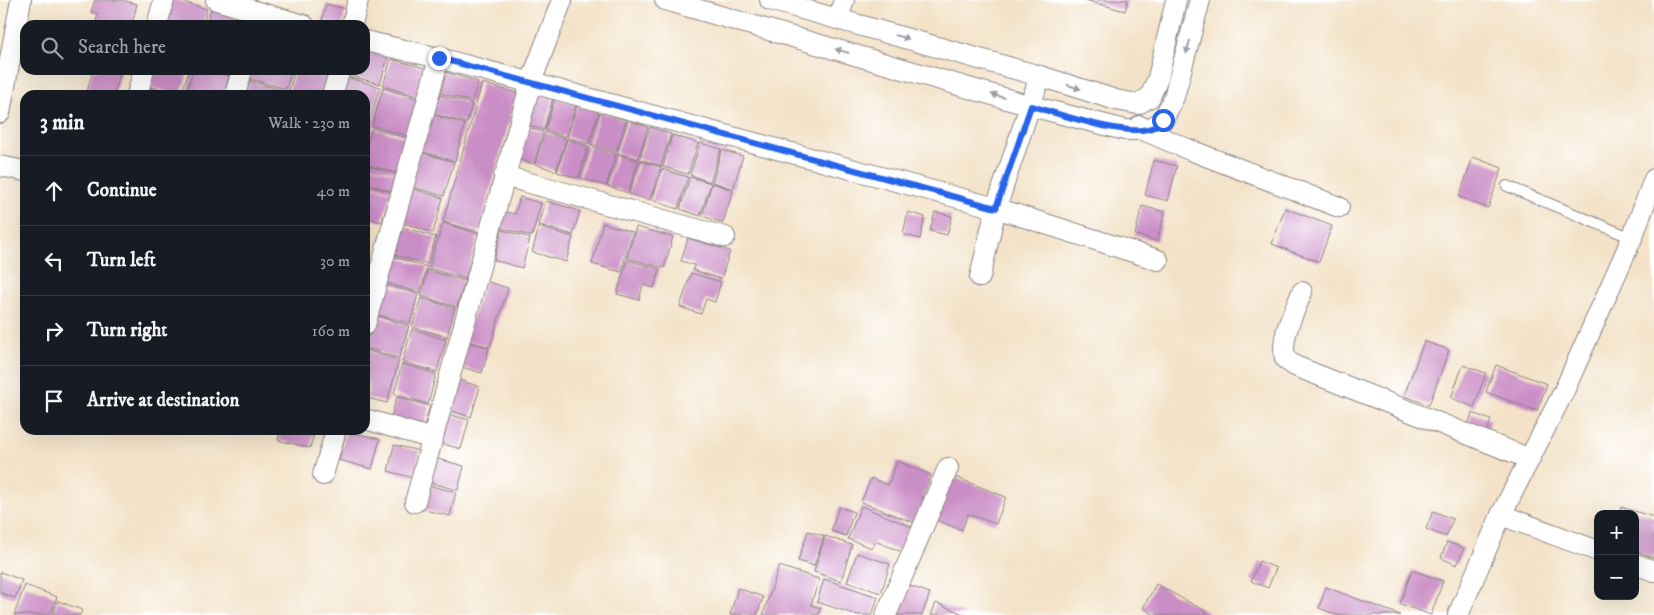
<!DOCTYPE html>
<html lang="en">
<head>
<meta charset="utf-8">
<style>
  :root { --surface:#171b24; --page:#20242c; --text:#f1f3f6; --muted:#9ea1a6; --line:#363941 }
  body { margin:0; font-family:"IM FELL DW Pica",serif; background:var(--page); color:var(--text) }
  .controls { position:absolute; right:15px; bottom:15px; display:grid; overflow:hidden; border-radius:10px; box-shadow:0 5px 20px #0002 }
  .controls button { width:45px; height:45px; display:grid; place-items:center; padding:0; border:0; border-bottom:1px solid var(--line); background:var(--surface); color:var(--text); font:25px sans-serif }
  .stop { position:absolute; width:15px; height:15px; margin:-11px; border:4px solid #2563eb; border-radius:50%; background:#fff }
  .stop.end { background:#2563eb; border-color:#fff; box-shadow:0 1px 5px #0008 }
  .list { margin:0; padding:0; list-style:none }
  h2 { display:flex; justify-content:space-between; align-items:center; height:65px; margin:0; padding:0 20px; font-size:21px }
  h2 small { font-size:16px; font-weight:400; color:var(--muted) }
  .list li { display:grid; grid-template-columns:32px 1fr auto; gap:15px; align-items:center; box-sizing:border-box; height:70px; padding:0 20px; border-top:1px solid var(--line) }
  .list b { display:block; font-size:19px; white-space:nowrap }
  .list em { font-size:16px; font-style:normal; color:var(--muted) }
  .icon { flex:none; width:28px; height:28px; fill:none; stroke:currentColor; stroke-width:2; stroke-linecap:round; stroke-linejoin:round }
  .map { position:relative; flex:none; width:1654px; height:615px; overflow:hidden }
  .search { position:absolute; background:var(--surface); box-shadow:0 5px 20px #0002; left:20px; top:20px; width:350px; height:55px; display:flex; align-items:center; gap:12px; box-sizing:border-box; padding:0 18px; border-radius:15px; color:var(--muted); font-size:19px }
  .panel { position:absolute; background:var(--surface); box-shadow:0 5px 20px #0002; left:20px; top:90px; width:350px; height:345px; border-radius:15px }
  .map>svg:first-child { display:block }
</style>
</head>
<body>
<div class="map">
<svg width="1654" height="615" viewBox="0 0 1654 615">
  <rect width="100%" height="100%" fill="#fff"/>
  <filter id="ink" filterUnits="userSpaceOnUse"><feTurbulence type="fractalNoise" baseFrequency=".02" numOctaves="2"/><feDisplacementMap in="SourceGraphic" scale="10" xChannelSelector="R" yChannelSelector="G"/><feConvolveMatrix kernelMatrix="1 2 1 2 8 2 1 2 1" color-interpolation-filters="sRGB"/></filter>
  <filter id="wash" filterUnits="userSpaceOnUse"><feTurbulence type="fractalNoise" baseFrequency=".0096" numOctaves="4" result="noise"/><feDisplacementMap in="SourceGraphic" scale="20" xChannelSelector="R" yChannelSelector="G"/><feGaussianBlur stdDeviation="1.12" result="paint"/><feColorMatrix in="noise" values="0 0 0 0 0 0 0 0 0 0 0 0 0 0 0 0 0 1.4 0 .05"/><feComposite in="paint" operator="in"/></filter>
  <g filter="url(#wash)">
    <rect width="100%" height="100%" fill="#f3e2c7"/>
    <g id="blocks">
      <!-- building -->
      <g fill="#ca8ec6">
        <path d="M95,0H122L137,4L132,24L120,20L119,25H107L96,22L98,14L91,12Z"/>
        <path d="M170,0H176L207,9L203,25H163Z"/>
        <path d="M1085,0H1128L1125,11Z"/>
        <path d="M326,4L346,9L342,25L322,20Z"/>
        <path d="M211,9L247,20L245,25H206Z"/>
        <path d="M365,50L388,57L380,84L344,74L345,70H365Z"/>
        <path d="M391,59L428,69L420,97L383,86Z"/>
        <path d="M93,70H121L114,95H86Z"/>
        <path d="M151,70H189L181,95L146,86Z"/>
        <path d="M193,70H207L229,76L224,95H186Z"/>
        <path d="M253,70H292L286,89L250,79Z"/>
        <path d="M295,70H318L333,75L327,95H306L289,90Z"/>
        <path d="M442,71L478,82L472,102L437,92Z"/>
        <path d="M343,76L380,87L366,132L365,95H338Z"/>
        <path d="M250,81L285,91L284,95H246Z"/>
        <path d="M482,83L517,93L479,232L443,222Z"/>
        <path d="M146,88L169,94V95H144Z"/>
        <path d="M383,88L419,99L409,136L372,126Z"/>
        <path d="M534,92L553,98L544,130L524,124Z"/>
        <path d="M436,94L472,104L467,123L430,113Z"/>
        <path d="M555,98L576,105L566,137L545,130Z"/>
        <path d="M577,105L599,112L588,144L567,137Z"/>
        <path d="M600,112L626,120L616,152L590,144Z"/>
        <path d="M430,114L465,124L455,161L420,151Z"/>
        <path d="M628,120L648,127L638,159L617,153Z"/>
        <path d="M523,126L543,132L534,164L514,158Z"/>
        <path d="M650,127L671,134L661,166L639,159Z"/>
        <path d="M372,128L407,138L397,173L365,164V153Z"/>
        <path d="M545,132L566,139L556,171L535,164Z"/>
        <path d="M672,135L698,143L688,174L663,167Z"/>
        <path d="M567,139L588,146L578,178L557,172Z"/>
        <path d="M700,143L721,149L710,182L690,175Z"/>
        <path d="M590,146L616,154L606,186L580,178Z"/>
        <path d="M722,150L743,156L733,189L712,182Z"/>
        <path d="M419,152L454,162L444,196L409,186Z"/>
        <path d="M618,154L638,161L628,193L607,186Z"/>
        <path d="M1473,157L1502,168L1488,208L1459,197Z"/>
        <path d="M1154,160L1177,166L1168,201L1145,195Z"/>
        <path d="M640,161L661,167L650,200L629,194Z"/>
        <path d="M365,165L396,174L391,191L365,183Z"/>
        <path d="M662,169L688,177L678,209L652,200Z"/>
        <path d="M690,177L711,183L700,216L680,209Z"/>
        <path d="M712,183L733,190L723,223L702,216Z"/>
        <path d="M365,185L391,192L382,222L365,217Z"/>
        <path d="M410,188L443,198L433,233L400,222Z"/>
        <path d="M520,197L541,203L532,236L497,227L502,211L515,214Z"/>
        <path d="M546,201L580,211L573,235L539,225Z"/>
        <path d="M1142,206L1165,212L1157,241L1135,235Z"/>
        <path d="M1285,208L1332,226L1319,262L1272,244Z"/>
        <path d="M908,212L925,217L920,239L903,234Z"/>
        <path d="M935,212L952,216L947,235L930,231Z"/>
        <path d="M443,223L479,234L465,279L429,268Z"/>
        <path d="M603,223L633,232L621,272L592,264Z"/>
        <path d="M399,226L436,237L428,264L391,254Z"/>
        <path d="M539,227L573,237L566,262L532,252Z"/>
        <path d="M636,227L673,237L664,268L627,258Z"/>
        <path d="M502,230L530,238L522,268L494,260Z"/>
        <path d="M688,238L730,251L721,279L693,270L694,265L681,261Z"/>
        <path d="M391,256L427,267L420,293L384,282Z"/>
        <path d="M627,260L660,269L654,288L643,285L639,300L617,294Z"/>
        <path d="M428,270L465,281L457,307L421,296Z"/>
        <path d="M691,273L721,282L715,302L706,299L701,314L680,307Z"/>
        <path d="M485,281L508,288L490,347L465,340Z"/>
        <path d="M383,284L418,294L410,324L375,314Z"/>
        <path d="M421,298L455,308L447,337L412,327Z"/>
        <path d="M374,315L409,326L399,358L365,348Z"/>
        <path d="M412,329L446,340L437,372L402,362Z"/>
        <path d="M465,341L489,348L482,373L458,366Z"/>
        <path d="M1424,341L1449,350L1429,405L1404,396Z"/>
        <path d="M365,350L399,360L387,403L366,398L370,384L365,382Z"/>
        <path d="M402,364L436,374L428,404L394,394Z"/>
        <path d="M1463,365L1486,373L1474,407L1451,398Z"/>
        <path d="M1496,365L1547,384L1537,411L1486,392Z"/>
        <path d="M454,378L480,387L471,417L445,409Z"/>
        <path d="M397,397L430,406L423,430L390,420Z"/>
        <path d="M444,413L469,420L461,449L436,442Z"/>
        <path d="M1472,413L1491,420L1485,437L1466,431Z"/>
        <path d="M281,430H315L310,448L278,440Z"/>
        <path d="M346,431L380,439L372,469L339,460Z"/>
        <path d="M394,445L420,451L413,478L388,471Z"/>
        <path d="M434,458L464,466L458,490L427,482Z"/>
        <path d="M897,461L931,475L922,498L929,501L920,525L861,502L871,478L888,485Z"/>
        <path d="M950,475L1006,497L996,524L968,514L962,530L933,519Z"/>
        <path d="M427,485L456,492L450,516L421,509Z"/>
        <path d="M861,506L917,529L907,554L875,541L872,548L848,539Z"/>
        <path d="M839,507L854,512L846,536L831,531Z"/>
        <path d="M1621,507L1654,517V558L1635,551V514H1618Z"/>
        <path d="M1433,511L1453,519L1446,537L1426,529Z"/>
        <path d="M808,531L824,536L814,566L798,561Z"/>
        <path d="M825,536L852,545L841,581L814,572Z"/>
        <path d="M1447,542L1464,548L1457,565L1441,558Z"/>
        <path d="M857,553L890,564L881,593L847,582Z"/>
        <path d="M1259,561L1276,568L1268,588L1251,581Z"/>
        <path d="M779,566L819,579L811,605L821,608L818,615H763Z"/>
        <path d="M1412,570L1443,581L1431,615L1400,604Z"/>
        <path d="M0,572L22,580L15,598L0,593Z"/>
        <path d="M824,579L878,597L872,615H857L817,602Z"/>
        <path d="M902,583L930,593L922,615H889Z"/>
        <path d="M1156,584L1207,612L1205,615H1155L1143,608Z"/>
        <path d="M25,585L57,597L51,615H14Z"/>
        <path d="M1326,587L1400,615H1337L1319,608Z"/>
        <path d="M738,588L763,597L757,615H730Z"/>
        <path d="M58,601L82,610L80,615H53Z"/>
        <path d="M936,603L966,615H931Z"/>
      </g>
    </g>
  </g>
  <g filter="url(#ink)">
    <use href="#blocks" fill-opacity="0" stroke="#8a8281" stroke-width="1"/>
    <g fill="none" stroke-linecap="round" stroke-linejoin="round">
      <!-- lane casing -->
      <g stroke="#8a8281" stroke-width="12">
        <path id="lane" d="M1507,186L1632,238"/>
      </g>
      <!-- street casing -->
      <g stroke="#8a8281" stroke-width="22">
        <g id="street">
          <path d="M216,0L304,25"/>
          <path d="M665,0L1031,106L1125,130H1143L1153,127L1163,120L1174,97L1200,0"/>
          <path d="M770,0L1040,76L1116,100L1138,104L1150,97L1158,78L1176,0"/>
          <path d="M838,19L844,0"/>
          <path d="M157,25L164,0"/>
          <path d="M352,25L358,0"/>
          <path d="M365,41L439,58L996,208L1158,260"/>
          <path d="M137,95L144,70"/>
          <path d="M235,95L242,70"/>
          <path d="M332,95L340,70"/>
          <path d="M0,113L21,0"/>
          <path d="M1140,126L1143,130L1190,150L1339,207"/>
          <path d="M0,166L25,171"/>
          <path d="M504,176L725,237"/>
          <path d="M980,277L996,208L1040,76"/>
          <path d="M1302,292C1294,313 1280,336 1285,359L1295,366L1530,459"/>
          <path d="M365,325L439,58"/>
          <path d="M365,419L433,439"/>
          <path d="M323,475L336,430"/>
          <path d="M415,502L531,82L562,0"/>
          <path d="M1501,515L1598,551"/>
          <path d="M1635,564L1654,571"/>
          <path d="M886,615L948,468"/>
          <path d="M1458,615L1501,515L1564,391L1632,238L1654,179"/>
        </g>
      </g>
      <!-- lane -->
      <use href="#lane" stroke="#fff" stroke-width="10"/>
      <!-- street -->
      <use href="#street" stroke="#fff" stroke-width="20"/>
    </g>
    <!-- one-way arrows -->
    <defs><path id="oneway-solid" d="M-6-.8H1V-3.2L6.5 0L1 3.2V.8H-6Z" transform="scale(1.25)"/></defs>
    <g fill="#9c9ca7">
      <use href="#oneway-solid" transform="translate(902 37) rotate(16)"/>
      <use href="#oneway-solid" transform="translate(1188 47) rotate(105)"/>
      <use href="#oneway-solid" transform="translate(842 51) rotate(-164)"/>
      <use href="#oneway-solid" transform="translate(1074 87) rotate(18)"/>
      <use href="#oneway-solid" transform="translate(998 96) rotate(-164)"/>
    </g>
  </g>
  <g fill="none" stroke-linecap="round" stroke-linejoin="round" filter="url(#ink)">
    <!-- route -->
    <path stroke="#2563eb" stroke-width="6" d="M439,58L996,208L1031,106C1058,113 1129,139 1154,127C1157,126 1160,122 1163,120"/>
  </g>
</svg>
<div class="controls">
<button>+</button>
<button>−</button>
</div>
<div class="stop" style="left:1163px;top:120px"></div>
<div class="stop end" style="left:439px;top:58px"></div>
<div class="search"><svg class="icon" aria-label="search" viewBox="0 0 24 24"><circle cx="10" cy="10" r="6"/><path d="M15 15l6 6"/></svg>Search here</div>
<section class="panel">
<h2>3 min<small>Walk · 230 m</small></h2>
<ul class="list">
<li><svg class="icon" aria-label="ahead" viewBox="0 0 24 24"><path d="M12 20V5M6 11l6-6 6 6"/></svg><div><b>Continue</b></div><em>40 m</em></li>
<li><svg class="icon" aria-label="left" viewBox="0 0 24 24"><path d="M17 20v-9H6M10 6l-5 5 5 5"/></svg><div><b>Turn left</b></div><em>30 m</em></li>
<li><svg class="icon" aria-label="right" viewBox="0 0 24 24"><path d="M7 20v-9h11M14 6l5 5-5 5"/></svg><div><b>Turn right</b></div><em>160 m</em></li>
<li><svg class="icon" aria-label="arrive" viewBox="0 0 24 24"><path d="M6 21V4h12l-3 4 3 4H6"/></svg><div><b>Arrive at destination</b></div></li>
</ul>
</section>
</div>
</body>
</html>
